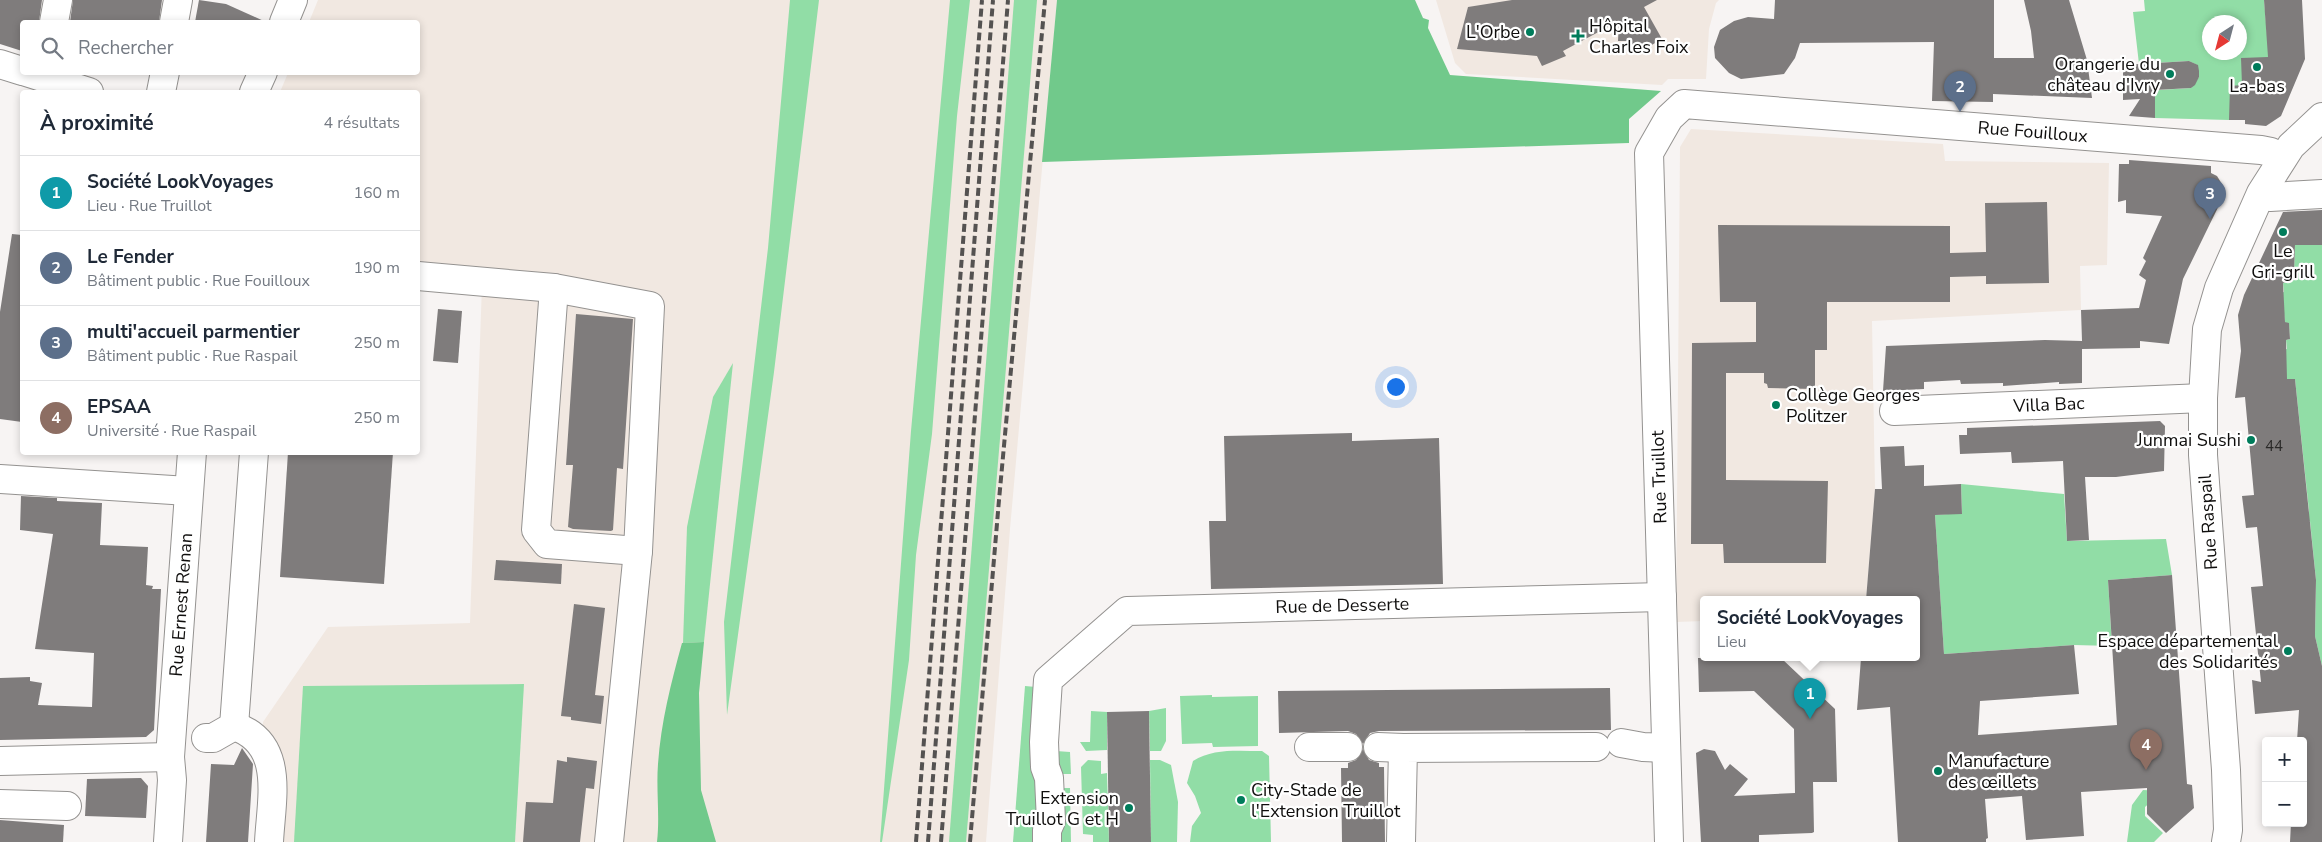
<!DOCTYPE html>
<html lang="fr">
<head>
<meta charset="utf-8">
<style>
  :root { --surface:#fff; --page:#f6f6f7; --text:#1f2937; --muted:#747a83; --line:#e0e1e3; --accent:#db2777 }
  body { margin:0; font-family:"Nunito Sans",sans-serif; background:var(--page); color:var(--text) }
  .controls { position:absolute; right:15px; bottom:15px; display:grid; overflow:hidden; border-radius:5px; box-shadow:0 2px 8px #0003 }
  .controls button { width:45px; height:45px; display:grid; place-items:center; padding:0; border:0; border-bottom:1px solid var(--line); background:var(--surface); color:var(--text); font:25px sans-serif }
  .compass { position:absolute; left:2202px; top:15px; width:45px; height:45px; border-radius:50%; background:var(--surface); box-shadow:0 2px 8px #0003; rotate:216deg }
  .you { position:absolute; left:1395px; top:386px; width:18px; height:18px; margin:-12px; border:4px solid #fff; border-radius:50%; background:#1a73e8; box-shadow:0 0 0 8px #1a73e833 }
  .badge { display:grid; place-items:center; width:32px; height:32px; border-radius:50%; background:var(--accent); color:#fff; font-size:16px; font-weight:700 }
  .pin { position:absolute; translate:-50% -41px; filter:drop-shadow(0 1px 2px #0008) }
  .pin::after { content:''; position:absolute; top:26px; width:18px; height:15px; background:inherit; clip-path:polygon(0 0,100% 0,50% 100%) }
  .popup { position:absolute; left:1700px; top:596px; width:220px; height:65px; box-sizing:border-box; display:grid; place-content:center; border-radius:5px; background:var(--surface); filter:drop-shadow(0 1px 4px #0005); font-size:16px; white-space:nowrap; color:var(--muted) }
  .popup b { font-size:19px; color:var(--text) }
  .popup::after { content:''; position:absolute; left:50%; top:100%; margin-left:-10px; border:10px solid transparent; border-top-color:var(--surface) }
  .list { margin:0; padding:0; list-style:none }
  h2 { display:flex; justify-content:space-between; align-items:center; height:65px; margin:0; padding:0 20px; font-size:21px }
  h2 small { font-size:16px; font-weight:400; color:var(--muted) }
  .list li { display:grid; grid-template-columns:32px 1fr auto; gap:15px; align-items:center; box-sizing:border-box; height:75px; padding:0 20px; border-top:1px solid var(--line) }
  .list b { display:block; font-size:19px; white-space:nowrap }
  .list p { margin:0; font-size:16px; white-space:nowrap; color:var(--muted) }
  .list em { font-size:16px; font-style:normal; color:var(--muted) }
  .icon { flex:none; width:28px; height:28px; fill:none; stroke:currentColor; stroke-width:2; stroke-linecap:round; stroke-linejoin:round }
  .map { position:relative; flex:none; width:2322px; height:842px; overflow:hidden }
  .search { position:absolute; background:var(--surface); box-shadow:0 2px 8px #0003; left:20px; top:20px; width:400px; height:55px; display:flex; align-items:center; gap:12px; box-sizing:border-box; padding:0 18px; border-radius:5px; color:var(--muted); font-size:19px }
  .panel { position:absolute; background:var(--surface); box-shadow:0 2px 8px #0003; left:20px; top:90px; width:400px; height:365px; border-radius:5px }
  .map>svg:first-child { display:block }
</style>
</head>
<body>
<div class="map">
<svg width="2322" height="842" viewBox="0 0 2322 842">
  <rect width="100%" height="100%" fill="#f7f4f3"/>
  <!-- built -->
  <g fill="#f1e8e1">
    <path d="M318,0H1057L1010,529L986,842H258L263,722L328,627L470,623L482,285L418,282V92H280L288,73L418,72V22H309Z"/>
    <path d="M1436,0H1719L1716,3L1709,29L1706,79H1668L1662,85L1466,74L1455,63Z"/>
    <path d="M1691,129L1943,144L1945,161L2109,163L2107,265L2080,266L2081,310L1872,321L1875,489L1866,600H1704V621L1676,622L1680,147Z"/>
  </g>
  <!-- green -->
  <g fill="#91dda6" fill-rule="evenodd">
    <path d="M790,0H819L774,372L727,715L724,622L768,248Z"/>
    <path d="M950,0H970L957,116L932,434L916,555L909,660L882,842H880L911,431Z"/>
    <path d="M1014,0H1037L966,842H949Z"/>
    <path d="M2144,0H2264L2269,57L2242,85L2229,120L2155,118V104L2143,103L2142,91L2191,88L2199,77L2197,65L2189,61L2139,64L2133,12L2145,11ZM2210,22H2240V52H2210Z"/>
    <path d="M2295,245H2322V666L2315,636L2316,580L2310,521H2306L2309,511L2295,379L2280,380L2278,351L2287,349L2286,340L2290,339L2289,324L2285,322L2284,314L2274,294L2284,292L2283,283L2287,282V273L2294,272Z"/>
    <path d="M733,363L704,642L683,643L687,527L713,397Z"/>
    <path d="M1961,484L2064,494L2067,541L2166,539L2172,575L2108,580L2112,646L2074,645L1944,654L1935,515L1962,513Z"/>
    <path d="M524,684L515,842H294L303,686Z"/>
    <path d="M1025,686L1036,687L1038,842H1013Z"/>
    <path d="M1212,695V697L1258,696V746L1213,747L1212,743L1182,744L1180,696Z"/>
    <path d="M1166,708V741L1161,751H1150L1149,711Z"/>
    <path d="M1091,711L1107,712V750L1086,751L1080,742H1090Z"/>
    <path d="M1056,751L1070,752L1071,774H1060V788H1070L1071,842H1058Z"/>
    <path d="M1262,751L1269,756L1271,842H1190L1192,826L1201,813L1195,796L1187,783L1193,761C1213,748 1238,751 1262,751Z"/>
    <path d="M1088,760L1101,761V774L1107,773L1109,842H1093V835L1083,834L1081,767Z"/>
    <path d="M1150,760H1160L1171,765L1178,802L1177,842H1151Z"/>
    <path d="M2143,790L2163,791L2145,807V816L2163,833L2154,842H2127L2132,805Z"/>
  </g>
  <!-- forest -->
  <g fill="#71c98b">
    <path d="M1057,0H1415L1423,18L1429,20L1428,28L1450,75L1661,91L1629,119V143L1042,162Z"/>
    <path d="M704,642L699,693L701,790L716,842H657C660,816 656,790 658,764C661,722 671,683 682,643Z"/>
  </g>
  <!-- building -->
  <g fill="#7f7c7c">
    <path d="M0,0H42L39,22H22V51L0,44Z"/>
    <path d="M73,0H162L159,22H70Z"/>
    <path d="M199,0L226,4L266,22H195Z"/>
    <path d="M1512,0H1657L1644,7L1662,39L1638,53L1630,41H1618L1619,21L1563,51L1566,56L1542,66L1537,56L1457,49L1468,7Z"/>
    <path d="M1775,0H1994V58H2034L2031,31L2024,0H2069L2087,60L2092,98L1993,94V102L1932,101L1934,42L1800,43L1795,58L1784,74L1741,79L1729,73L1715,58L1714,47L1720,30L1734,21L1748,17L1774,19Z"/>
    <path d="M2264,0H2302L2305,59L2281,116L2266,126L2245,124V120H2229L2230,86L2242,85L2241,58L2268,57Z"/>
    <path d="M2189,61L2198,65L2199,71V77L2195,85L2191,88L2155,90V118L2129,116L2140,99L2123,100V65Z"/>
    <path d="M2129,160L2211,166V173L2217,176L2225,189V193L2183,279L2169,344L2140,341V348L2082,349V383L2059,384V382L2003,386V383L1961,384L1960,380L1924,382V389L1883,391L1886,346L2045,340L2082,341L2081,310L2139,308L2146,280L2139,275L2146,261L2143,258L2162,216L2126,213V200L2118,202L2119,164H2129Z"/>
    <path d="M2047,202L2049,283L1986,284V276L1950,277V302H1827V350H1815V389L1768,388L1767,384L1764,383V373H1726V480L1828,481L1826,563H1724L1723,544H1691L1692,343L1756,342V302H1720L1718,225L1950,226V253L1986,252L1985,203Z"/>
    <path d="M2322,210V245H2295L2294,273H2287V282L2283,283L2285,322L2289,323L2290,339L2286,340L2287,379H2295L2316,580L2315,636L2322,666V842H2290L2291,823H2303V741H2297L2299,710L2255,714L2252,680L2261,682L2251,587L2263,586L2257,527L2246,528L2242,496L2254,495L2245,397L2235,398L2241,351L2238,315L2244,295L2283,212Z"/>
    <path d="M12,234L22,235V422L0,419V312Z"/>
    <path d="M438,309L462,311L458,363L433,361Z"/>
    <path d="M576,314L633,319L623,469L617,468L613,530L611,531L573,529L568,527L573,465H566Z"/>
    <path d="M2160,421L2165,426L2164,471L2116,477H2085L2089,540L2067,541L2063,461L2012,463L2011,452L1960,454L1959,435H1967V428Z"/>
    <path d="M1352,433V441L1439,438L1443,584L1211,589L1209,521H1226L1224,436Z"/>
    <path d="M1904,446L1905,466L1924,465V486L1961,484L1962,514L1935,515L1944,654L2074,645L2079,694L1980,701L1978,735L2117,725L2108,580L2172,575L2187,784L2192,785L2194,808L2166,833L2147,814V788L2081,792L2084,836L2026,840L2022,796L1985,799L1988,838L1986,839V842H1898L1890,707L1857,710L1861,658H1916V600H1866L1875,489H1882L1880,447Z"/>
    <path d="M288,452H393L384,584L280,577Z"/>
    <path d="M21,496L57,498V501L102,503L100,545L148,547L146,585L153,586L152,589H161L154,730L146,737L0,740V678L30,677V681L42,683L38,705L92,707L94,653L35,649L53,534L20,530Z"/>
    <path d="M496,560L562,564L561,584L494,580Z"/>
    <path d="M574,604L605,608L595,695L604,696L601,724L571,720V717L561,716Z"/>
    <path d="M1698,658H1781L1835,709L1837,782H1813L1814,832L1812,833L1759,835V842H1701L1696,753L1704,749L1715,751L1725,770L1730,764L1748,779L1734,796L1795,793L1794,729L1754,691L1699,692Z"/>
    <path d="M1610,688L1611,730L1379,731L1370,733L1363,744L1356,734L1348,731L1279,733L1278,691Z"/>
    <path d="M1149,711L1151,842H1109L1107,712Z"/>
    <path d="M242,748L253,764L248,842H206L211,764L234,765Z"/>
    <path d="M1363,749L1369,760L1379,763V767H1384L1385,842H1342L1341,768H1348V763L1356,760Z"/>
    <path d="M567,757L597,761L594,789L586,788L580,842H523L526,802L553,803L557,760L567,762Z"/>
    <path d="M141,778L148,786L146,818L85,816L87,779Z"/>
    <path d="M0,820L64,825L63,842H0Z"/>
  </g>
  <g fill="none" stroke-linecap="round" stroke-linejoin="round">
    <!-- minor casing -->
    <g stroke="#949290" stroke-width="30">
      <g id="minor">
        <path d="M54,22L58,0"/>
        <path d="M174,22L178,0"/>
        <path d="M284,22L293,0"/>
        <path d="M0,64L22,71"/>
        <path d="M26,72L89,92"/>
        <path d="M161,92L165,72"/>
        <path d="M254,92L263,72"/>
        <path d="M2270,197L2322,194"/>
        <path d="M418,276L554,288L650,306L638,551L609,842"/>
        <path d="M554,288L536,530L547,544L638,551"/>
        <path id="s1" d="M1894,411L2203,398"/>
        <path d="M0,479L188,491"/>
        <path d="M234,726C286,743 271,800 269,842"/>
        <path d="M206,738H213L234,726L254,452"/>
        <path d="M1621,743L1643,747L1666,748"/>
        <path d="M1309,747H1348"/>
        <path d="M1378,747L1403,748"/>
        <path d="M0,761L170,757"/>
        <path d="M0,804L67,806"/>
        <path id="s2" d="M168,842L172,780L170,757L192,452"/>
        <path id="s3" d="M1047,842V830L1051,821L1049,778L1045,767L1044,742L1048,680L1127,611L1662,597"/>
        <path d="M1401,842L1403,748L1596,747"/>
        <path id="s4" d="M1669,842L1649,153L1669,118L1684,104L2261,150L2271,152L2281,158"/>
        <path d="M2226,842L2228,830L2226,770L2203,455V398L2207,329L2219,288L2261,193L2291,146L2322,117"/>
      </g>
    </g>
    <!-- minor -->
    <use href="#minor" stroke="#fff" stroke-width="28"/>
    <!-- rail -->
    <g stroke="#545251" stroke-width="4" stroke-dasharray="8 4" stroke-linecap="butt">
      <path d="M916,842L982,0"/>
      <path d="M928,842L993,0"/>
      <path d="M941,842L1008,0"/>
      <path d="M970,842L999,500L1045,0"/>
    </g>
  </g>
  <!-- markers -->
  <g fill="#007c5b" stroke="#fff" stroke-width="2">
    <circle cx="1530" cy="32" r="5"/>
    <path d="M1575.5 28.5h5v5h5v5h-5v5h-5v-5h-5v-5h5z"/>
    <circle cx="2257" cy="67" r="5"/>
    <circle cx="2170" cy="74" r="5"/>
    <circle cx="2283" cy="232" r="5"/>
    <circle cx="1776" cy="405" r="5"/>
    <circle cx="2251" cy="440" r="5"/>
    <circle cx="2288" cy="651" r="5"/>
    <circle cx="1938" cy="771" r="5"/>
    <circle cx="1241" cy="800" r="5"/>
    <circle cx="1129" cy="808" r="5"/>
  </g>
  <g text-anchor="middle" stroke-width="4.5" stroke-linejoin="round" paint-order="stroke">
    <!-- number labels -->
    <g font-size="15" fill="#2b2a29">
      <text x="2274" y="451">44</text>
    </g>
    <!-- poi labels -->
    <g font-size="18" fill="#0f0e0d" stroke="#fff" text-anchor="end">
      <text x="1589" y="32" text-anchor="start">Hôpital<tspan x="1589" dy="21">Charles Foix</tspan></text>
      <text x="1520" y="38">L'Orbe</text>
      <text x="2160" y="70">Orangerie du<tspan x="2160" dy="21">château d'Ivry</tspan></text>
      <text x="2257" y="92" text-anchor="middle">La-bas</text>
      <text x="2283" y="257" text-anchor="middle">Le<tspan x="2283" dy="21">Gri-grill</tspan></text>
      <text x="1786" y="401" text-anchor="start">Collège Georges<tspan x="1786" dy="21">Politzer</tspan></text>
      <text x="2241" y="446">Junmai Sushi</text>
      <text x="2278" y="647">Espace départemental<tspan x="2278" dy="21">des Solidarités</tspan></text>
      <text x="1948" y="767" text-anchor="start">Manufacture<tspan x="1948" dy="21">des œillets</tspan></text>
      <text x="1251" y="796" text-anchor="start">City-Stade de<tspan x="1251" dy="21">l'Extension Truillot</tspan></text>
      <text x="1119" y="804">Extension<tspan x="1119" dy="21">Truillot G et H</tspan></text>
    </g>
    <!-- street labels -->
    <g font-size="18" fill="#0f0e0d" stroke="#fff">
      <text dy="6" stroke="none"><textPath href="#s4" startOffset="1100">Rue Fouilloux</textPath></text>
      <text dy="6" stroke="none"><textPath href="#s1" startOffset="155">Villa Bac</textPath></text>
      <text transform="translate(1659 477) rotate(-92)" y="6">Rue Truillot</text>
      <text transform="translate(2208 522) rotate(-94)" y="6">Rue Raspail</text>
      <text dy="6" stroke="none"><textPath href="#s2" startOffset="238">Rue Ernest Renan</textPath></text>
      <text dy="6" stroke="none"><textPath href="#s3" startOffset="484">Rue de Desserte</textPath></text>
    </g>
  </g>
</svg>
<div class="controls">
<button>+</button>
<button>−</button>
</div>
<svg class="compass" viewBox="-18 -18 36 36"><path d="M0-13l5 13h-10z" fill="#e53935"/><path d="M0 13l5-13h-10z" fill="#747a83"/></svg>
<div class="you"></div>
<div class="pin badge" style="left:1810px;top:719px;background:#0f9aa8">1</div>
<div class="popup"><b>Société LookVoyages</b>Lieu</div>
<div class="pin badge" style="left:1960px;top:112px;background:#5c6f8a">2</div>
<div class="pin badge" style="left:2210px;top:219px;background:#5c6f8a">3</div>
<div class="pin badge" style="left:2146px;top:770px;background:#8d6e63">4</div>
<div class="search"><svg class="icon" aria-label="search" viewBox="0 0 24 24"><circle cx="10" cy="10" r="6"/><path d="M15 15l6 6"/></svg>Rechercher</div>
<section class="panel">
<h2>À proximité<small>4 résultats</small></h2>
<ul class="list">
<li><span class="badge" style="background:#0f9aa8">1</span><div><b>Société LookVoyages</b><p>Lieu · Rue Truillot</p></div><em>160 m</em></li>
<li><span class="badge" style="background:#5c6f8a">2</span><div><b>Le Fender</b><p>Bâtiment public · Rue Fouilloux</p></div><em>190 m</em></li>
<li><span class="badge" style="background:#5c6f8a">3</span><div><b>multi'accueil parmentier</b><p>Bâtiment public · Rue Raspail</p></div><em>250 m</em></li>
<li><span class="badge" style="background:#8d6e63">4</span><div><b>EPSAA</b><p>Université · Rue Raspail</p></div><em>250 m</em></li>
</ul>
</section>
</div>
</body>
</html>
